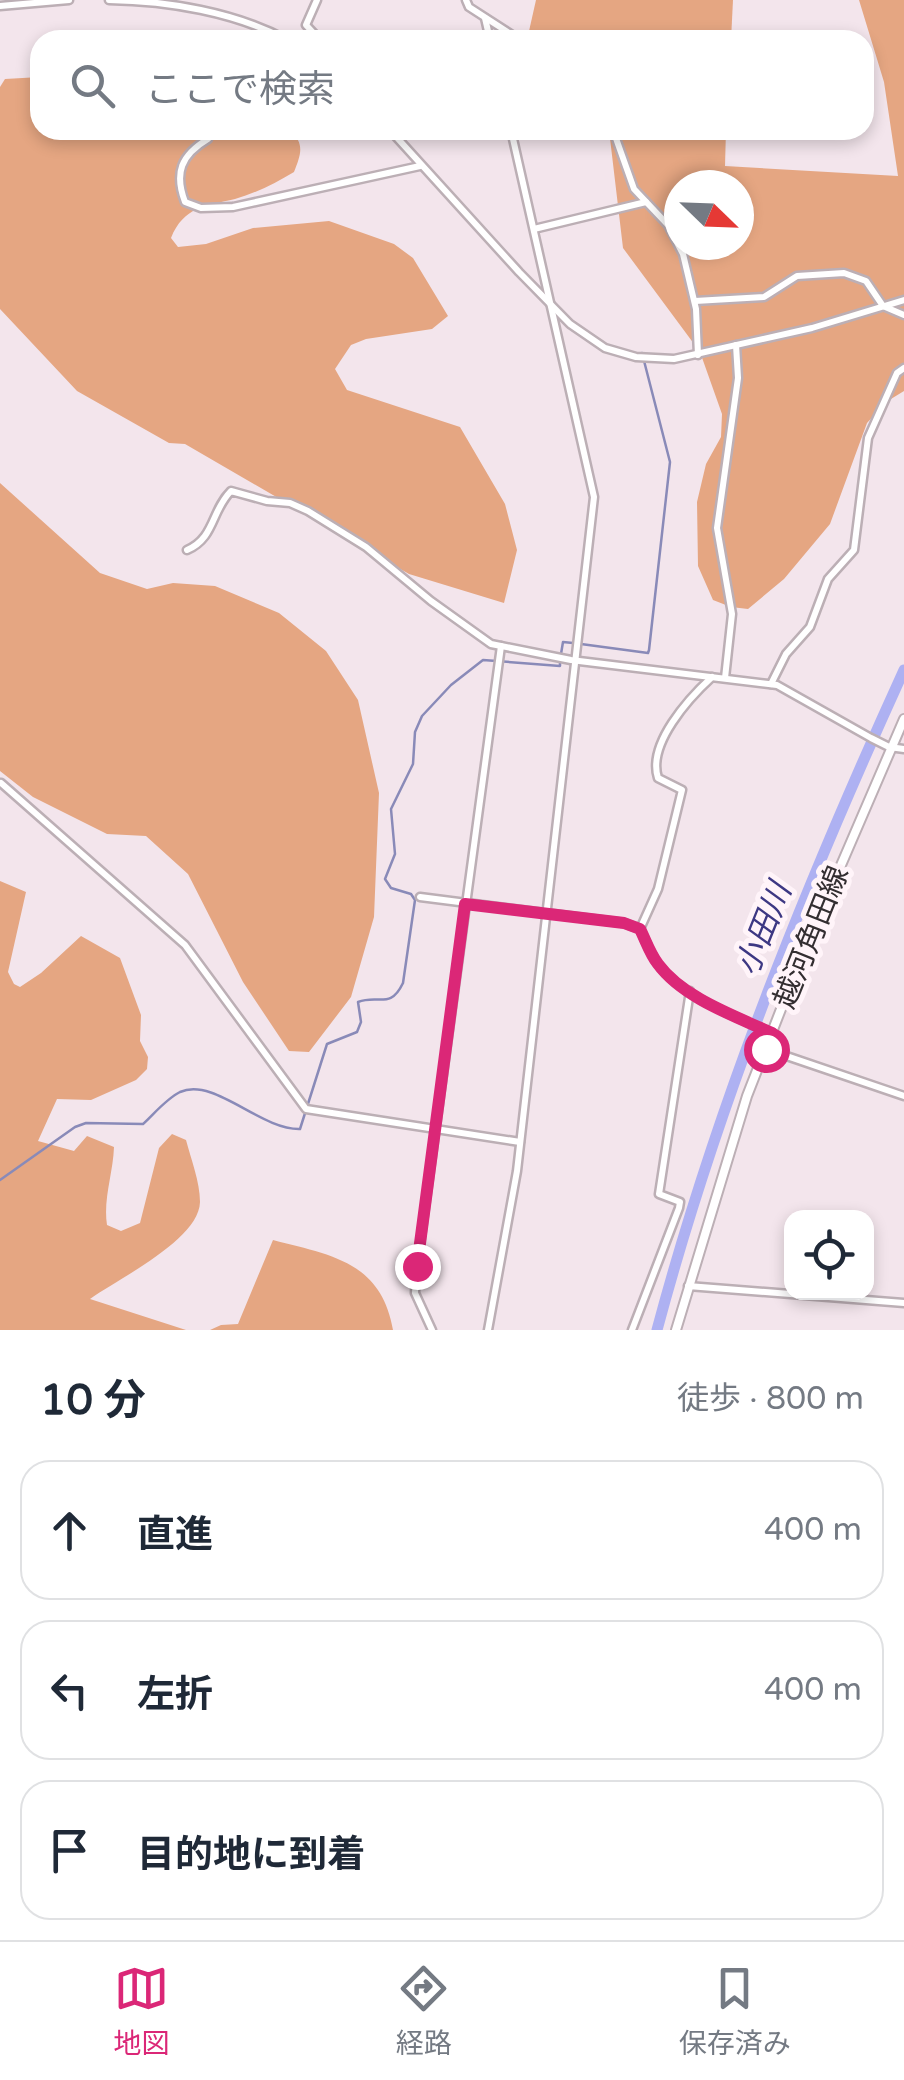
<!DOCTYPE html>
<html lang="ja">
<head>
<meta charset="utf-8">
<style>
  :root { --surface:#fff; --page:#f6f6f7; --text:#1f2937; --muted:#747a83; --line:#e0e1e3; --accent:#db2777 }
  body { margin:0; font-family:"Varela Round","Noto Sans JP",sans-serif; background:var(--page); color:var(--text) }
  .controls { position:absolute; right:30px; bottom:30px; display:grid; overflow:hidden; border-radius:20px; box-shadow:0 5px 15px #0003 }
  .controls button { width:90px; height:90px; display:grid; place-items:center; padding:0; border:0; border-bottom:2px solid var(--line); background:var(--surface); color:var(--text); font:50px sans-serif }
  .compass { position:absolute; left:664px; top:170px; width:90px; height:90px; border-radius:50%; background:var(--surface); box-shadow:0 5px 15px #0003; rotate:113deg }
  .stop { position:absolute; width:30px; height:30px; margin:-22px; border:8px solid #db2777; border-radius:50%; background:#fff }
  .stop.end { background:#db2777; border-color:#fff; box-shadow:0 2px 10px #0008 }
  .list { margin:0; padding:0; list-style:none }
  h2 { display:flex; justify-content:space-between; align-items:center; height:130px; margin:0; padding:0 40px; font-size:42px }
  h2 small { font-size:32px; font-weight:400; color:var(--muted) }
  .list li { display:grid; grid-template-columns:65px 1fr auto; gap:30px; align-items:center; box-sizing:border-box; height:140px; margin:0 20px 20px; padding:0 20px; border:2px solid var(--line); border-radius:30px }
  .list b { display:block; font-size:38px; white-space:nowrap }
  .list em { font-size:32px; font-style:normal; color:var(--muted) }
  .icon { flex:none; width:55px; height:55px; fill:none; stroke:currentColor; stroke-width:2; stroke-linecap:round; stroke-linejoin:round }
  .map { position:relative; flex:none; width:904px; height:1330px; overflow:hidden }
  .search { position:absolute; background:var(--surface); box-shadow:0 5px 15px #0003; left:30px; right:30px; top:30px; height:110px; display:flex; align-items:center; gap:25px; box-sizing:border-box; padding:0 35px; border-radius:30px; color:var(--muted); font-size:38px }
  .sheet { height:610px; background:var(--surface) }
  nav { display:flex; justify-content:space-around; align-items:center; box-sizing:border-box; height:140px; border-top:2px solid var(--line); background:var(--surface); font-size:28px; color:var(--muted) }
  nav a { display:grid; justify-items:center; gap:5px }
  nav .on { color:var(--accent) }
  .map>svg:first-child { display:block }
</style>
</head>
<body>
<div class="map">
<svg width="904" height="1330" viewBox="0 0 904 1330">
  <rect width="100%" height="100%" fill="#f3e5ec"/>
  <!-- green -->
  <g fill="#e5a682" fill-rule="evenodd">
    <path d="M536,0H733L731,40H527Z"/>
    <path d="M859,0H904V391L886,402L867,423L830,524L784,579L748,609L731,607L713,600L698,566L697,502L706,464L721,437L722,414L700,352L623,248L609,130H726L725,166L898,176L884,82ZM679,185H739V245H679Z"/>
    <path d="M40,77V130H290C305,144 301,154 294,172C276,183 256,193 235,199C206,206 184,206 171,238L178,247L206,244L253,228L329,221L394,244L413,258L448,316L432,329L366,339L351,345L335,369L347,390L460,427L505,504L517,550L504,603L409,574L185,444L169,443L77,391L0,309V87L5,79Z"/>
    <path d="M0,483L100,573L147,589L173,583L215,586L279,613L326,651L358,700L379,793L374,917L351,997L309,1052L289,1051L243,982L188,874L146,836L107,834L33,797L0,771Z"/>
    <path d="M0,881L26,892L8,972L14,984L20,987L41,973L81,936L120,958L141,1015L140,1041L148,1057L147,1069L136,1080L91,1100L57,1099L38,1141L74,1151L87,1136L114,1147C113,1174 103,1199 107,1225L121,1231L140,1223L159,1148L172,1134L186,1140C191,1159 200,1182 200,1202C199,1240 119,1278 90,1299L186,1330H0Z"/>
    <path d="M273,1240C330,1255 381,1261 393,1330H210L221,1325L238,1324Z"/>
  </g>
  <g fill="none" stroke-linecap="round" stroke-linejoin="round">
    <!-- stream -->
    <g stroke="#898ab8" stroke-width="2.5">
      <path d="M581,644L648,653L649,650L670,462L642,353"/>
      <path d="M561,654L563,642L573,643"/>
      <path d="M0,1180L75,1127L86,1123L143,1124C154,1114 166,1099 180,1092C215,1077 260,1130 300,1129L327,1044L357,1032L361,1022L358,1002C379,994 390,1010 403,983L415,900L411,894L391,888L385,879L395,854L391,809L413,764L415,732L422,716L451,685L483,660L560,666V662"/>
    </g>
    <!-- river -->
    <path stroke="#aeb1f2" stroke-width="11" d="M657,1330C718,1102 806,885 904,670"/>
    <!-- minor casing -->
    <g stroke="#bcafb5" stroke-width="11">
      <g id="minor">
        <path d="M109,0C168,1 235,12 287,40"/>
        <path d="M317,0L306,25L320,40"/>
        <path d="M466,0L469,7L520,40"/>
        <path d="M0,6L69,0"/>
        <path d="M485,18L490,40"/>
        <path d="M390,130L519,272L570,324L605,348L636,357L674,359L812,328L904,300"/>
        <path d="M613,130L634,189L668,225L683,254L696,309L698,355"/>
        <path d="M208,139C181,155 174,173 185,202L201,208L233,207L420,166"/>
        <path d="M534,229L646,202"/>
        <path d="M695,301L764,297L797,276L844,273L866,281L883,306L904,315"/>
        <path d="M187,550C215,538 211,511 231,491L267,501L290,503L308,511L366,547L431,601L491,644L571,660L777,685L871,738L889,747L904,749"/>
        <path d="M725,678L732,614L717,528L738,378L736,345"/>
        <path d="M771,684L786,654L810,627L828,579L854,550L868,438L897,373L904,368"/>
        <path d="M1,783L185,945L306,1109L520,1142"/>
        <path d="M420,897L624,923L640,929C646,941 650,954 658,964C683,998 735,1016 772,1033"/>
        <path d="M640,929L658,889L682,790L658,778C647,744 689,698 712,677"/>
        <path d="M766,1049L904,1096"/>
        <path d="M688,1286L904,1303"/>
        <path d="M432,1330L415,1293L416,1274L501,646"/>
        <path d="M488,1330L517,1171L594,497L511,130"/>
        <path d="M632,1330L679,1208L680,1202L659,1194L690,991"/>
      </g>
    </g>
    <!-- major casing -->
    <g stroke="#bcafb5" stroke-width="12">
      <path id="major" d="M676,1330L747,1096L801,958L904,719"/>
    </g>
    <!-- minor -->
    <use href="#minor" stroke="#fff" stroke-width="6"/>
    <!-- major -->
    <use href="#major" stroke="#fff" stroke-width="8"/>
  </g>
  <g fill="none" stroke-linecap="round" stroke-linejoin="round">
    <!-- route -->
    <path stroke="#db2777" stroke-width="12" d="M417,1266L465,904L624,923L640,929C646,941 650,954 658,964C683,998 735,1016 772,1033L766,1049"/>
  </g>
  <g text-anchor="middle" stroke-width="10" stroke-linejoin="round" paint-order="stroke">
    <!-- street labels -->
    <g font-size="30" fill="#332e31" stroke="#fff4f9">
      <text transform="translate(811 937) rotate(-68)" y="10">越河角田線</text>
    </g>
    <!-- water labels -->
    <g font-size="32" font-style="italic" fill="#3d3883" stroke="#fff4f9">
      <text transform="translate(763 929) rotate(-68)" y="11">小田川</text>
    </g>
  </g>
</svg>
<div class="controls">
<button><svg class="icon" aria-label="locate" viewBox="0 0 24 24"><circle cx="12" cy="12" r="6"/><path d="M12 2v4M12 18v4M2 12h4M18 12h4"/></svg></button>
</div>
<svg class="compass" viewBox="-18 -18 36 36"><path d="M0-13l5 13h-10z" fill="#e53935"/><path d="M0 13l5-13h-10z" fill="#747a83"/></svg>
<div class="stop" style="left:766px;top:1049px"></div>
<div class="stop end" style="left:417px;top:1266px"></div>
<div class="search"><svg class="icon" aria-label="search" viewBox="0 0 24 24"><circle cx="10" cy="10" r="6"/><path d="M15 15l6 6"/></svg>ここで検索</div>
</div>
<section class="sheet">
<h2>10 分<small>徒歩 · 800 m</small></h2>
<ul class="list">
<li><svg class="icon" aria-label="ahead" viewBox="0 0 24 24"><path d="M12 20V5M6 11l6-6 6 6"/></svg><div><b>直進</b></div><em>400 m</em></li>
<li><svg class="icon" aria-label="left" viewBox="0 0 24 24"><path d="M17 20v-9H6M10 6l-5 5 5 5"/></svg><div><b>左折</b></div><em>400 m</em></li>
<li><svg class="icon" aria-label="arrive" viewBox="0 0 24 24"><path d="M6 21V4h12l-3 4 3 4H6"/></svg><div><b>目的地に到着</b></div></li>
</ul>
</section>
<nav>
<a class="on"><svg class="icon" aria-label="map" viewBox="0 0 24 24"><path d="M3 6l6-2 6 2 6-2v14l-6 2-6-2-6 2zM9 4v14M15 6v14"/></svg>地図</a>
<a><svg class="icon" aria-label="directions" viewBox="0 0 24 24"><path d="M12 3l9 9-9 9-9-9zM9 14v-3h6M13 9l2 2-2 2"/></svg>経路</a>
<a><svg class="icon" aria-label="saved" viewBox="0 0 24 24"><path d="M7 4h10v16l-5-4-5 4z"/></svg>保存済み</a>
</nav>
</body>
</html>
